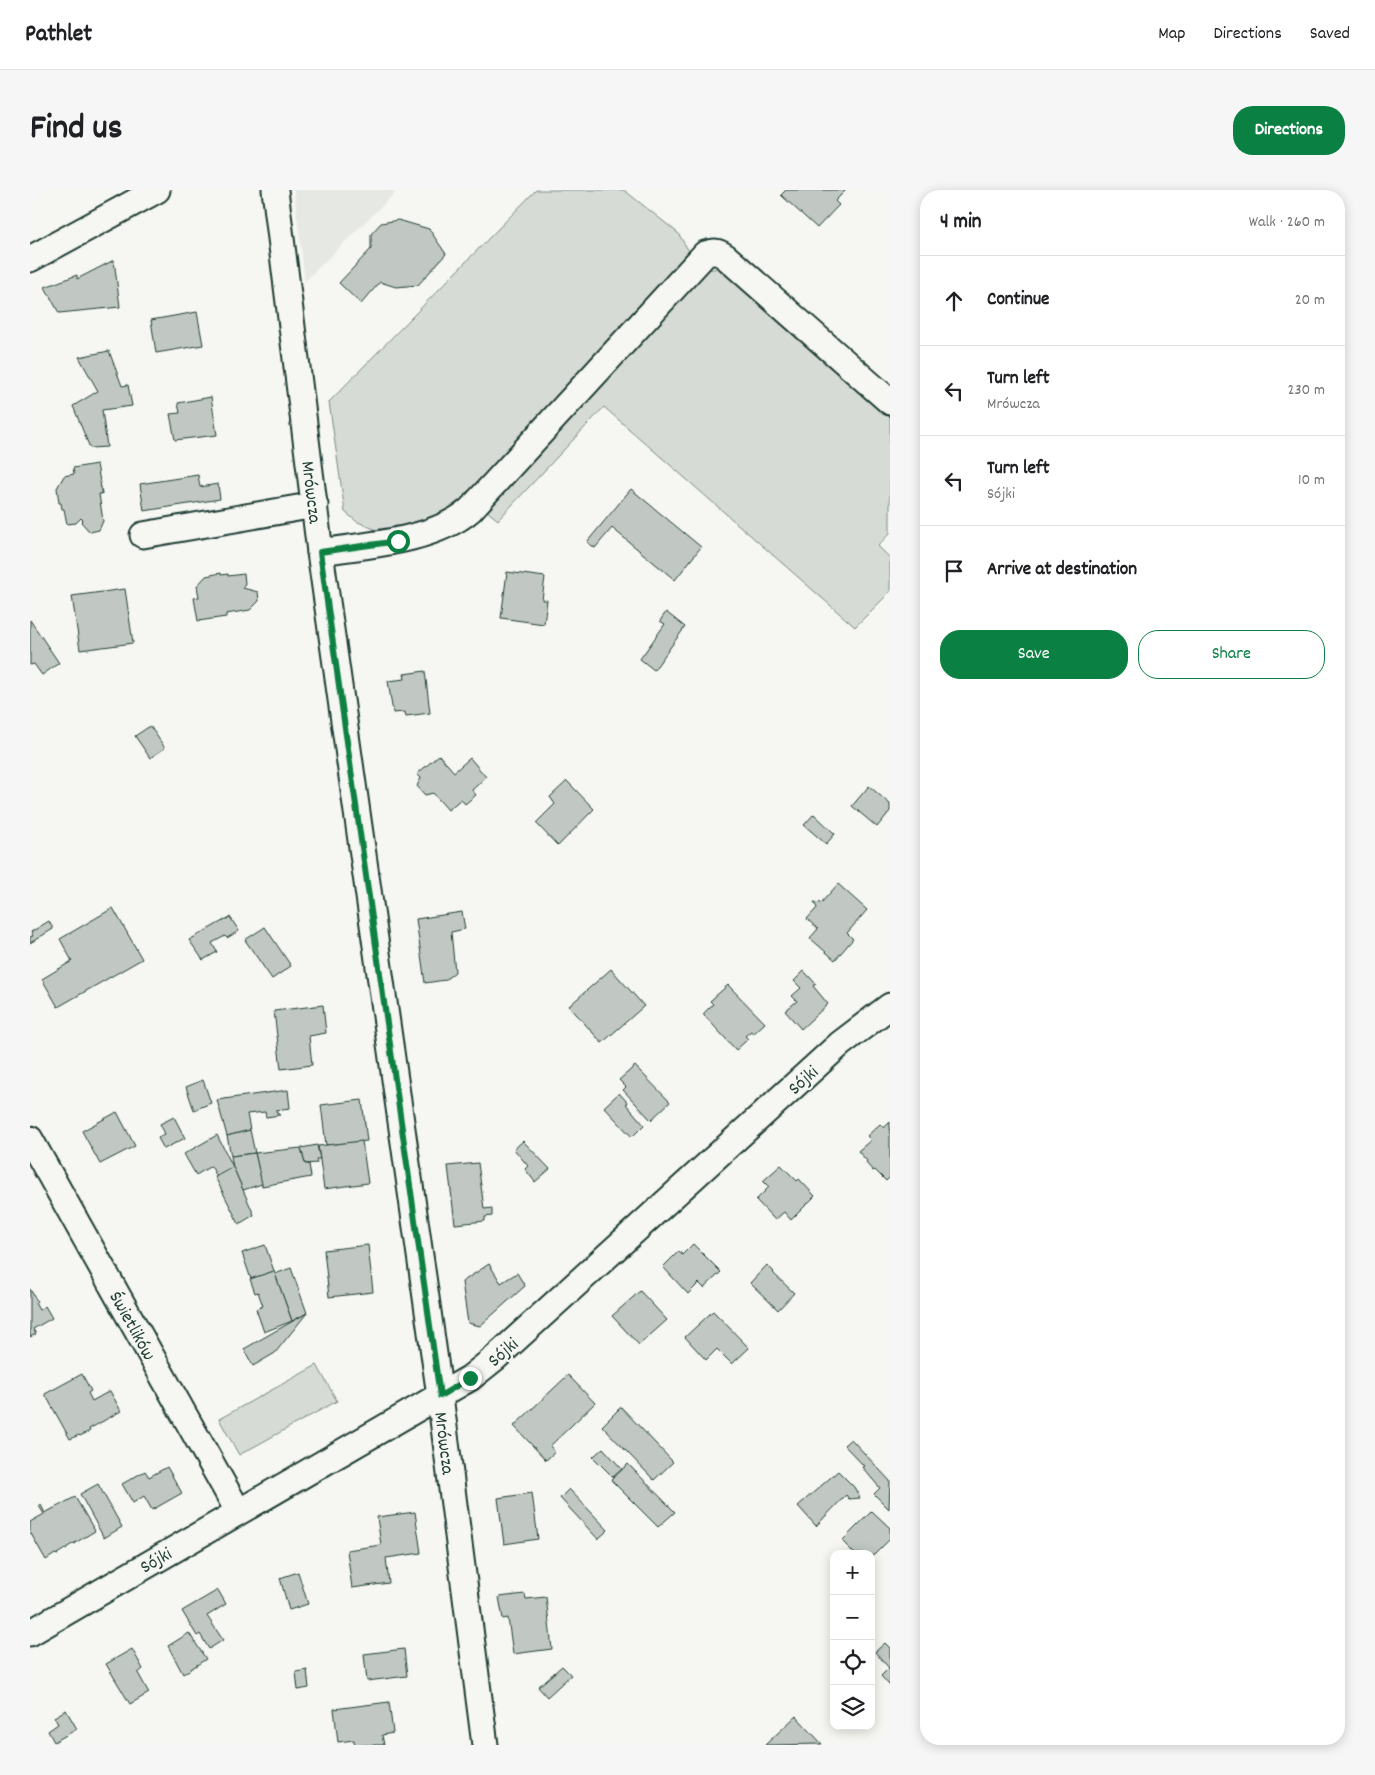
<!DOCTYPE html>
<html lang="en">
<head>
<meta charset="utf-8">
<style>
  :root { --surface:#fff; --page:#f6f6f6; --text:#202124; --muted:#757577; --line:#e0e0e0; --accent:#0b8043 }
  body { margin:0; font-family:Dekko,sans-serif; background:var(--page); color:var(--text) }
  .controls { position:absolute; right:15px; bottom:15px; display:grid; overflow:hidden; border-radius:10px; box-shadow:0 2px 12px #0003 }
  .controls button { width:45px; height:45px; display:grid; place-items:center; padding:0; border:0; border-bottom:1px solid var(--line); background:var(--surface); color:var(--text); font:25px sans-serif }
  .stop { position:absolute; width:15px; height:15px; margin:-11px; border:4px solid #0b8043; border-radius:50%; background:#fff }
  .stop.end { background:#0b8043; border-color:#fff; box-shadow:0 1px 5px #0008 }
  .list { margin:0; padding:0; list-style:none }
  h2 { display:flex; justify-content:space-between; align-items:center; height:65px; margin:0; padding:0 20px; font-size:21px }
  h2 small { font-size:16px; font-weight:400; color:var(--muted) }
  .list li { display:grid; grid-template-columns:32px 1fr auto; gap:15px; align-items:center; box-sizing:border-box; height:90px; padding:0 20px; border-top:1px solid var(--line) }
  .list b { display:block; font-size:19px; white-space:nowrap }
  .list p { margin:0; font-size:16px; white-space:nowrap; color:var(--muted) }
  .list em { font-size:16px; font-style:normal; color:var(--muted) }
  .actions { display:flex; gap:10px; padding:15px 20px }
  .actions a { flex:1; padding:11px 0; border:1px solid var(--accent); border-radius:20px; text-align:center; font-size:18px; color:var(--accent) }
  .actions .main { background:var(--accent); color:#fff }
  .icon { flex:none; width:28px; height:28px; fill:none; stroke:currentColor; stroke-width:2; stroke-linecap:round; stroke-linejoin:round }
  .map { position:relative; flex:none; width:860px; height:1555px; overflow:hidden; border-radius:20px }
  header { display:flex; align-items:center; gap:30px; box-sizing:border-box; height:70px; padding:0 25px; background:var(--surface); border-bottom:1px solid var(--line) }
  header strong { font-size:24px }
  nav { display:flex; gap:28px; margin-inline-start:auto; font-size:18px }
  .intro { display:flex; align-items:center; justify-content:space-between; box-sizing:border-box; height:120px; padding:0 30px }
  h1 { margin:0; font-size:35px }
  .button { padding:12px 22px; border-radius:20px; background:var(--accent); color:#fff; font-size:18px; font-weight:700 }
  main { display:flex; gap:30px; padding:0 30px }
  aside { flex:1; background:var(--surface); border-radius:20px; box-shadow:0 2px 12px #0003 }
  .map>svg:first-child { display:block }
</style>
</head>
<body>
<header>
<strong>Pathlet</strong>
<nav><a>Map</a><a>Directions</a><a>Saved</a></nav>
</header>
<div class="intro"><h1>Find us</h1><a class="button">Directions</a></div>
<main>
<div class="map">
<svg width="860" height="1555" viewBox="0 0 860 1555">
  <rect width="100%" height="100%" fill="#f6f6f2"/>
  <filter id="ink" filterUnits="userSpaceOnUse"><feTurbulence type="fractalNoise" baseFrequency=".02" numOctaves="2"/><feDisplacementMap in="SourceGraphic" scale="10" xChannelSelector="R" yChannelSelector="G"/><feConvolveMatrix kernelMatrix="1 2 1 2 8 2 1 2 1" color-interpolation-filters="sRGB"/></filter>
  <g filter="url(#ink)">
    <!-- built -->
    <path fill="#e6e8e4" d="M264,0H368L275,91Z"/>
    <!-- green -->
    <g fill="#d6dbd6" stroke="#7a8c85">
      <path d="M506,0H594L648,43L660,63L422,321L387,334L348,341L326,331L315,322L299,212Z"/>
      <path d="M696,77L860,227V343L848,356L860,368V402L825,437L574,217L468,330L452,317L670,81Z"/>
      <path d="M287,1175L307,1211L209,1265L189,1229Z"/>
    </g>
    <!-- building -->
    <g fill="#c1c8c3" stroke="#1f3d34">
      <path d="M756,0H816L805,11L809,15L787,38L751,5Z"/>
      <path d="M368,30L399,39L416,64L388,95L366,97L350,92L331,114L309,93L341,59V44L351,33Z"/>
      <path d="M84,70L90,117L29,123L15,97L47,85V89Z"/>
      <path d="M167,122L173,155L126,163L121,130Z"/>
      <path d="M79,161L92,196L98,195L102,216L72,220L77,257L60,258L43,216L68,201L49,167Z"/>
      <path d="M181,207L187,245L145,250L140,224L150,223L148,213Z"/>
      <path d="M67,274L72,304H69L73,331L69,340L60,342L51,332L53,330L51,328L46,333L37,334L34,319H32L31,313H29L27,298L34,286L44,284L43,278Z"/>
      <path d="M168,285L170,297L188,294L190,309L114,321L110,294Z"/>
      <path d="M601,299L671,357L645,390L582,338L565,358L557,352Z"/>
      <path d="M477,382L515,387L512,410H517L514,434L471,428Z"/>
      <path d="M191,383V385L198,384V386L214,384L215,393L213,398L228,402L229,411L220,420L196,424V427L168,431L164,408L169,407L167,396L176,386Z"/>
      <path d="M95,399L103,453L50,460L42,406Z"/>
      <path d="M636,422L655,437L624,480L610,469L635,434L630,431Z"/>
      <path d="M0,430L29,473L12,485L4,474L0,475Z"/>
      <path d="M395,481L400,523L376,526L375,522L363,523L358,491L375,489L374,484Z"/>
      <path d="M120,536L135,558L120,568L105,546Z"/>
      <path d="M409,565L424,582L440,568L456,587L442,600L446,605L435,614L431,609L418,620L403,603L395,605L387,596L391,588L387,584Z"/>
      <path d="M537,591L564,619L528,656L506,633L525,614L520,607Z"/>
      <path d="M839,596L860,614V621L847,637L822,616Z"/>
      <path d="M784,624L805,644L796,654L774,635Z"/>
      <path d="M808,694L837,720L817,743L823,749L805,770L780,748L788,739L777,729L787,718L784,712L791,713Z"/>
      <path d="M83,718L112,769L28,817L12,789L42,771L30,749Z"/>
      <path d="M432,722L435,739L421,742L425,782L415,790L395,793L386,729Z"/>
      <path d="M200,727L209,741L197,748L195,746L182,753L187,762L173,770L159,750Z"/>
      <path d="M19,731L23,739L0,753V747L3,746L1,742Z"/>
      <path d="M235,737L261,776L242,789L215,750Z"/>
      <path d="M581,779L614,816L572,853L539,816Z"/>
      <path d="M774,781L786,794L783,796L798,814L771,839L755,821L767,811L762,806L771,798L764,791Z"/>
      <path d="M698,795L735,833L723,844L721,841L715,846L718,849L706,860L673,824L683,814L680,811Z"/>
      <path d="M293,815L296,843L279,846L282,875L251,879L244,821Z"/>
      <path d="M605,876L640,912L621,930L593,900L596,897L589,890Z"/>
      <path d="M173,890L181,913L164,920L156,897Z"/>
      <path d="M258,900L260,918L246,920L247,924L249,923L250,925L236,927L235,922L217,924L220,940L197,946L187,910Z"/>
      <path d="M589,903L598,913L596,914L614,935L602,947L574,917Z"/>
      <path d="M332,910L337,951L296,955L291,915Z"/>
      <path d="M87,922L105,956L70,974L52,941Z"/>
      <path d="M144,927L155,948L134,959L128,948L135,944L130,934Z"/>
      <path d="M860,932V987L856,991L845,980L843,981L836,973L837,971L828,961L841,950L837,946L850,934L854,938Z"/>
      <path d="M220,940L225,963L201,966L197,946Z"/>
      <path d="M187,945L203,977L187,987L181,976L166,985L154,964Z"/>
      <path d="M332,951L338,993L294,999L288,956Z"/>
      <path d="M493,951L520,979L505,992L495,979L498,976L484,959Z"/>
      <path d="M287,955L290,969H286L287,973L275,974L271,958Z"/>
      <path d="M271,958L275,974H279L281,987L232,996L225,963Z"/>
      <path d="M225,963L232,994L213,1000L203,977L201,966Z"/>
      <path d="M448,973L454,1019L462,1018V1026L455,1027V1031L425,1034L418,976Z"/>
      <path d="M751,975L767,991L769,989L785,1006L761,1030L754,1022L745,1030L726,1010L739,997L733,991Z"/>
      <path d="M203,977L224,1025L209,1034L185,987Z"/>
      <path d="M663,1054L691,1082L674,1098L669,1093L658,1104L633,1077L649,1061L652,1065Z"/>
      <path d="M235,1055L244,1081L221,1089L212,1063Z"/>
      <path d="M338,1055L343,1102L299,1107L294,1060Z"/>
      <path d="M459,1074L471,1093L487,1083L495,1096L450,1136L438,1133L432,1092Z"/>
      <path d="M737,1075L744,1082L743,1083L764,1103L748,1120L720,1093Z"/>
      <path d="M261,1078L277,1123L262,1131L245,1084Z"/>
      <path d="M244,1081L262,1131L234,1142L226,1119L233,1116L228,1102L225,1103L220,1089Z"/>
      <path d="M0,1099L7,1111L5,1113L9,1120L15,1116L22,1128L3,1139L6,1144L0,1147Z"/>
      <path d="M610,1101L637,1130L609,1155L582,1126Z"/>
      <path d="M683,1121L719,1158L702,1174L687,1159L676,1170L655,1147Z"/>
      <path d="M277,1123L245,1163L223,1176L214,1159Z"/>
      <path d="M52,1184L61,1201L58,1203L62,1211L80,1201L91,1221L59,1239L60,1241L50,1246L49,1245L40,1249L15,1204Z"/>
      <path d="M538,1185L565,1213L520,1256L525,1262L516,1270L484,1236Z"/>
      <path d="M591,1217L643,1272L624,1290L572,1236Z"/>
      <path d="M821,1249L860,1291L859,1319L844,1304L850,1298L832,1277L834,1276L814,1255Z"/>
      <path d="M573,1258L592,1279L583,1287L563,1267Z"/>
      <path d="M598,1274L645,1322L628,1337L581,1290Z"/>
      <path d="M137,1277L152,1303L122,1320L114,1306L103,1313L92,1294L115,1281L119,1287Z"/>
      <path d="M808,1281L824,1297L830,1308L819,1309L816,1305L786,1336L768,1316Z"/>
      <path d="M68,1294L92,1337L74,1348L50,1304Z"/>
      <path d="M539,1299L578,1340L568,1349L530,1308Z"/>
      <path d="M502,1303L508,1349L474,1354L468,1308Z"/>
      <path d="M45,1307L65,1341L45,1353L46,1354L44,1353L36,1358L37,1360L35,1359L27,1364L28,1365L25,1364L16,1370L0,1342V1332L14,1324L9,1316L11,1315L15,1323Z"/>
      <path d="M842,1321L860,1338V1349L841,1368V1364H825L812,1351Z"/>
      <path d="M385,1322L391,1363L356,1368L359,1393L322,1398L317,1360L351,1355L347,1327Z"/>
      <path d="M268,1382L278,1414L259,1420L250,1388Z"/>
      <path d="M188,1400L196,1414L177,1426L193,1450L179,1459L170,1444L167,1446L152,1421Z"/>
      <path d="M495,1404L496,1409L516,1407L522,1459L483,1464L478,1428L473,1429L469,1407Z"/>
      <path d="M159,1443L176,1469L153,1484L138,1456Z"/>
      <path d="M855,1453L860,1458V1496L851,1486L859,1478L845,1462Z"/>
      <path d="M102,1459L113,1479L108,1483L119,1503L100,1514L76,1474Z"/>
      <path d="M374,1459L377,1486L337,1491L334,1464Z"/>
      <path d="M532,1476L541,1485L517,1507L508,1497Z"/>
      <path d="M277,1480L279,1498L268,1500L266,1482Z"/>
      <path d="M359,1512L363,1543L352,1545L354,1555H325L324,1550L308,1552L304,1519Z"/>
      <path d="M36,1520L47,1539L24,1552L18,1541L28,1534L24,1527Z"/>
      <path d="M766,1526L792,1554L735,1555Z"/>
    </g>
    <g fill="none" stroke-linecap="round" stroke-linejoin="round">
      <!-- minor casing -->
      <g stroke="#1f3d34" stroke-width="29">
        <g id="minor">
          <path d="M245,0L290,362L410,1206L455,1555"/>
          <path d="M0,69L127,0"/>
          <path d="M113,345L285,315"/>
          <path d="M290,362C337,355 404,351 440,320L675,64C684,61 688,61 696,67L860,212"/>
          <path d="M0,949L208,1321"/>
          <path d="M0,1443L440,1188L465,1168L810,854L860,816"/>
        </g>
      </g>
      <!-- minor -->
      <use href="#minor" stroke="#f6f6f2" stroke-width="25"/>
    </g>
  </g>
  <g fill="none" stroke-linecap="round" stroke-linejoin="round" filter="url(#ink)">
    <!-- route -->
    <path stroke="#0b8043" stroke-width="6" d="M368,351L290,362L410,1206L440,1188"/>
  </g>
  <g text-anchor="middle" stroke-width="4.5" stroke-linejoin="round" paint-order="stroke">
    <!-- street labels -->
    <g font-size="19" fill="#1f3d34" stroke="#f6f6f2">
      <text transform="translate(283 302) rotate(83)" y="7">Mrówcza</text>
      <text transform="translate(772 889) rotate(-42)" y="7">Sójki</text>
      <text transform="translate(104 1135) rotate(61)" y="7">Świetlików</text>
      <text transform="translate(472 1161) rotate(-41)" y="7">Sójki</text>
      <text transform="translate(416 1253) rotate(83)" y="7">Mrówcza</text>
      <text transform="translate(125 1369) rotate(-30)" y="7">Sójki</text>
    </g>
  </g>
</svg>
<div class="controls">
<button>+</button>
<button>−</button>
<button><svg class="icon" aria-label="locate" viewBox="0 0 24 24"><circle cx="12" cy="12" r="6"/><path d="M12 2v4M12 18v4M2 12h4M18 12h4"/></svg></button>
<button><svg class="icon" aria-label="layers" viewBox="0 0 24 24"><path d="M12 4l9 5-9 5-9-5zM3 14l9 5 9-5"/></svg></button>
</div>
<div class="stop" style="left:368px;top:351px"></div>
<div class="stop end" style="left:440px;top:1188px"></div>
</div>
<aside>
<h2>4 min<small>Walk · 260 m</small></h2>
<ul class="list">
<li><svg class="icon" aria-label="ahead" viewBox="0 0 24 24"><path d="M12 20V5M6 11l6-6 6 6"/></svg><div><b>Continue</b></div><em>20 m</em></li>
<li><svg class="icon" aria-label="left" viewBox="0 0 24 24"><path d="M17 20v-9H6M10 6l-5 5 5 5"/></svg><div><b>Turn left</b><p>Mrówcza</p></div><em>230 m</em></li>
<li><svg class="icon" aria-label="left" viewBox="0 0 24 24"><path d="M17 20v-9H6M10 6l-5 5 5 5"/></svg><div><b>Turn left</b><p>Sójki</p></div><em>10 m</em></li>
<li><svg class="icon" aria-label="arrive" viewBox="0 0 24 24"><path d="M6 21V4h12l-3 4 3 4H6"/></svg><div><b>Arrive at destination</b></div></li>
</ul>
<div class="actions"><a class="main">Save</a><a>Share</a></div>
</aside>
</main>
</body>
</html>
